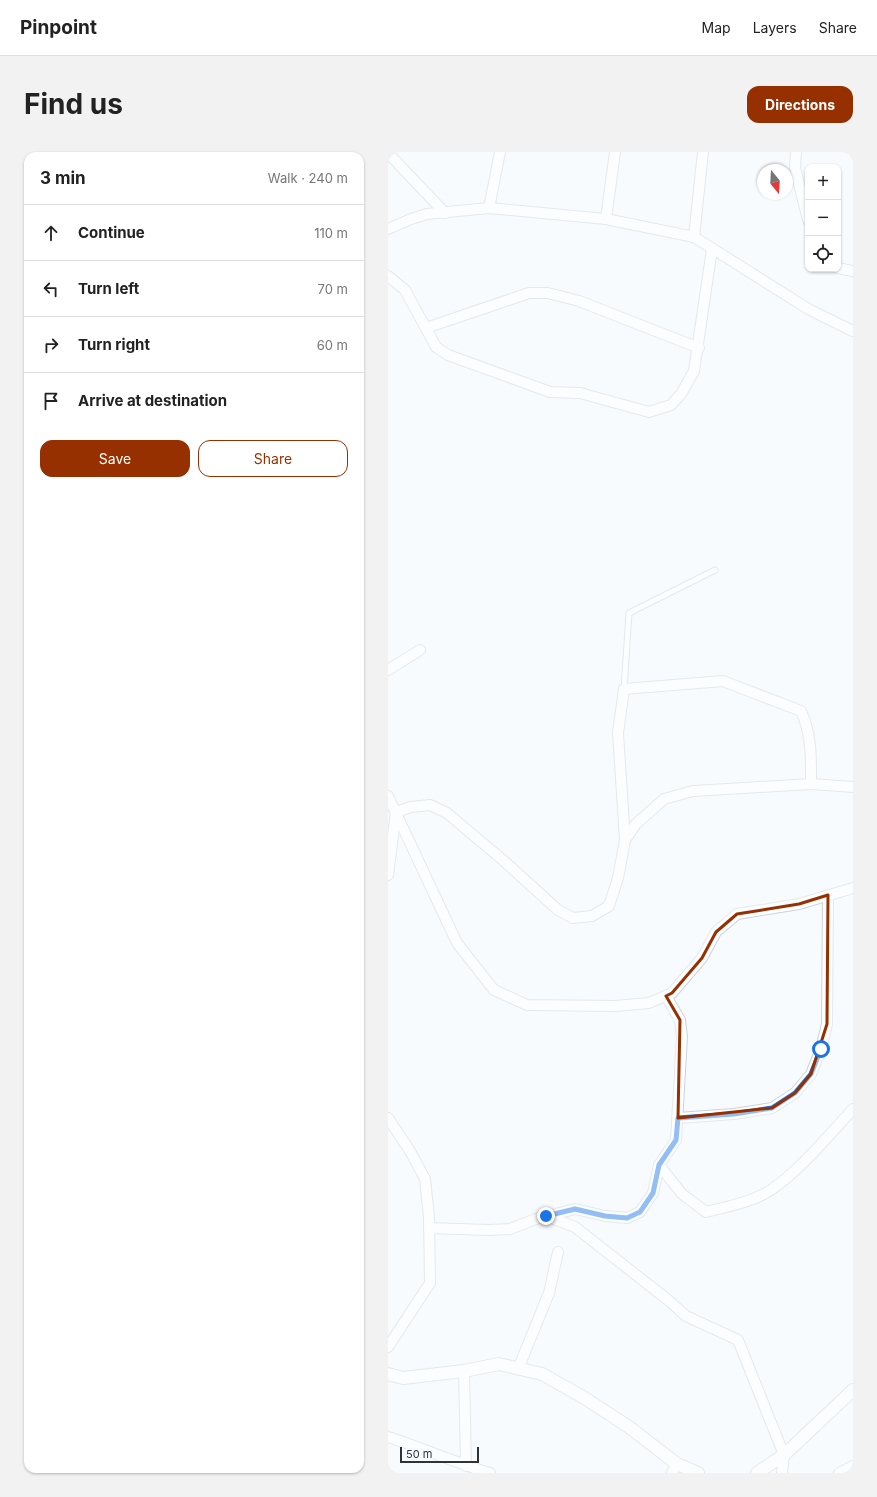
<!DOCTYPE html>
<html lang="en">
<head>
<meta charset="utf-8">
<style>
  :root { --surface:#fff; --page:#f2f2f2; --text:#222; --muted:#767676; --line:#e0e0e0; --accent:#963001 }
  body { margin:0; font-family:Inter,sans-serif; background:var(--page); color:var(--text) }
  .controls { position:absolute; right:12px; top:12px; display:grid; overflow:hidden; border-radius:8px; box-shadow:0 1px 3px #0004 }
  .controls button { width:36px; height:36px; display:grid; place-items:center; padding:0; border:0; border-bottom:1px solid var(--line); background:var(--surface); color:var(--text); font:20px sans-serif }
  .compass { position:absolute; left:369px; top:12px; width:36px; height:36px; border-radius:50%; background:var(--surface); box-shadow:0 1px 3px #0004; rotate:162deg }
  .scale { position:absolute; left:12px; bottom:10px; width:79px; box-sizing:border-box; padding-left:4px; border:2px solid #2f3236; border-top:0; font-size:11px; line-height:14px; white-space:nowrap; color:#2f3236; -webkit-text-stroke:3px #f8fbfe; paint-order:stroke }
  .stop { position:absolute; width:12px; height:12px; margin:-9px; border:3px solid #1a73e8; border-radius:50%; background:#fff }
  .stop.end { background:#1a73e8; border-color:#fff; box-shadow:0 1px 4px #0008 }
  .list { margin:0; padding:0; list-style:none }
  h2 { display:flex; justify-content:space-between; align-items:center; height:52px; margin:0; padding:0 16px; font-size:17px }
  h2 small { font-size:13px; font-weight:400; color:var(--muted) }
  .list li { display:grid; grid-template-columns:26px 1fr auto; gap:12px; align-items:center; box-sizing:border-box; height:56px; padding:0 16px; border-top:1px solid var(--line) }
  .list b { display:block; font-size:15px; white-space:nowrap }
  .list em { font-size:13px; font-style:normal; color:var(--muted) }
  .actions { display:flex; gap:8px; padding:12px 16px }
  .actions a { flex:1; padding:9px 0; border:1px solid var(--accent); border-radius:12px; text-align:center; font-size:14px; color:var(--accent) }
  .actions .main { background:var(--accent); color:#fff }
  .icon { flex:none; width:22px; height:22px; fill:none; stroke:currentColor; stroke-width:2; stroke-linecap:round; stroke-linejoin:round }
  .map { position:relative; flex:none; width:465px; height:1321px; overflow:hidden; border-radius:12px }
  header { display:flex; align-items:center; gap:24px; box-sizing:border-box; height:56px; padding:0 20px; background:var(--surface); border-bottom:1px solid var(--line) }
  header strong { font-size:19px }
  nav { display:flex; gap:22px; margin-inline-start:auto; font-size:14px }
  .intro { display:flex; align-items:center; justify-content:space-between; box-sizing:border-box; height:96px; padding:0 24px }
  h1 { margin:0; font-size:28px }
  .button { padding:10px 18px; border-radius:12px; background:var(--accent); color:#fff; font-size:14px; font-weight:700 }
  main { display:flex; gap:24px; padding:0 24px }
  aside { flex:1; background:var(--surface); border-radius:12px; box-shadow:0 1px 3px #0004 }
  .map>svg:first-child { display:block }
</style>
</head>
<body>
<header>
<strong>Pinpoint</strong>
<nav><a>Map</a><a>Layers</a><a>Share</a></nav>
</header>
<div class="intro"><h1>Find us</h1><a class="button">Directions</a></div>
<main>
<aside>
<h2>3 min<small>Walk · 240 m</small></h2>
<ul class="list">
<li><svg class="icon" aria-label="ahead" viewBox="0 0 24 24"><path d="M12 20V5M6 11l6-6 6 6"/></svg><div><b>Continue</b></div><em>110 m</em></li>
<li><svg class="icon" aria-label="left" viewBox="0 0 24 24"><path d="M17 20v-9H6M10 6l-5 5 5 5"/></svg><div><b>Turn left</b></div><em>70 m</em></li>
<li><svg class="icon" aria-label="right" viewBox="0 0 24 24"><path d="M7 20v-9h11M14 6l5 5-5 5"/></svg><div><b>Turn right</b></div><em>60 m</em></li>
<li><svg class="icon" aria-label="arrive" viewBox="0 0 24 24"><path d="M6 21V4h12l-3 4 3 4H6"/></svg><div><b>Arrive at destination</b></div></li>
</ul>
<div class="actions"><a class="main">Save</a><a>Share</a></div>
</aside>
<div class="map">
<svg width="465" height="1321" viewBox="0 0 465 1321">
  <rect width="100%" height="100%" fill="#f8fbfe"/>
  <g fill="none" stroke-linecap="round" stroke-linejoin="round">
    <!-- service casing -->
    <g stroke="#cbd3dc" stroke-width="7">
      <path id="service" d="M236,537L241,461L327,418"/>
    </g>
    <!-- minor casing -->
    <g stroke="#cbd3dc" stroke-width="12">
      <g id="minor">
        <path d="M408,0L407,16L420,68"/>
        <path d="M0,1L57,61"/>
        <path d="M101,56L112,0"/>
        <path d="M218,67L227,0"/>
        <path d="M0,77L23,67L39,62L101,56L218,67L306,85L422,158L465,179"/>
        <path d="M306,85L315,0"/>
        <path d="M450,116L465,119"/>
        <path d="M0,124L17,138L48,195L60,203L162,240L192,241L261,260L283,253L293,242L306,219L324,97"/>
        <path d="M38,176L141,141H160L191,149L311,196"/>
        <path d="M0,518L32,498"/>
        <path d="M0,644L69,791L106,838L139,853L227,854L261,851L284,841L314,806L328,780L349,762L411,752L465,736"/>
        <path d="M237,688L230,581L236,537L335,529L413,559C424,583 423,606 423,632"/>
        <path d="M0,723L8,660L23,655L42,653L59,661L116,709L170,758L185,766L204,764L221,754L230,726L237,688L248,672L276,647L305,639L423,632L465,635"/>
        <path d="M0,966L22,999L37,1027L41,1065L42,1131L0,1195"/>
        <path d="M290,966L346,962L384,956L407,941L423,922L433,897L439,872L440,743"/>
        <path d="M271,1013L294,1042L318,1060C337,1055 357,1052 374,1043C403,1029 442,982 465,957"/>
        <path d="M158,1064L187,1075L280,1148L298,1164L350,1188L396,1303L394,1321"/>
        <path d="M41,1076L101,1078L122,1077L148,1067L187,1057L217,1064L239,1066L252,1060L265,1041L271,1013L288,988L294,885L292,868L278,844"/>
        <path d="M130,1217L161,1141L170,1100"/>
        <path d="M76,1219L78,1314"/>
        <path d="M0,1285C35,1296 67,1311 102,1321"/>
        <path d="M284,1321L289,1312"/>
        <path d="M451,1321L465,1314"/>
      </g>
    </g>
    <!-- tertiary casing -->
    <g stroke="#cbd3dc" stroke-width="14">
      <g id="tertiary">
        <path d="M0,1222L15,1226L76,1219L111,1212L154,1222L195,1245L241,1275L289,1312L310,1321"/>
        <path d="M369,1321L396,1303L465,1238"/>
      </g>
    </g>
    <!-- service -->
    <use href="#service" stroke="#fff" stroke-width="5"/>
    <!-- minor -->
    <use href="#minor" stroke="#fff" stroke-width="10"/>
    <!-- tertiary -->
    <use href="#tertiary" stroke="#fff" stroke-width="12"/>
  </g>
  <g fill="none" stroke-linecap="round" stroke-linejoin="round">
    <!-- route -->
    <path stroke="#1a73e8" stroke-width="5" d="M158,1064L187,1057L217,1064L239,1066L252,1060L265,1041L271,1013L288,988L290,966L346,962L384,956L407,941L423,922L433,897"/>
  </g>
  <!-- marked area -->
  <path d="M0 0H465V1321H0ZM440,743L439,872L423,922L407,941L384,956L290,966L292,868L278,844L284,841L314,806L328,780L349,762L411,752Z" fill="#f8fbfe" fill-opacity=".55" fill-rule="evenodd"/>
  <path fill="none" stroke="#963001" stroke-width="3" stroke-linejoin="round" d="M440,743L439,872L423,922L407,941L384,956L290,966L292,868L278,844L284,841L314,806L328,780L349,762L411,752Z"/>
</svg>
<div class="controls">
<button>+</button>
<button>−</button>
<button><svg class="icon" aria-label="locate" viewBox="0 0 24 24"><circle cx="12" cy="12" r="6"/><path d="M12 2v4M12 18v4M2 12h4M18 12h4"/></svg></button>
</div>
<svg class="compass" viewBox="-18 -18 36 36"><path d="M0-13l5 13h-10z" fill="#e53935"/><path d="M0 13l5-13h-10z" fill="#767676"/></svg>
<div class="scale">50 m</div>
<div class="stop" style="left:433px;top:897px"></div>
<div class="stop end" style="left:158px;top:1064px"></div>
</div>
</main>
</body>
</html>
